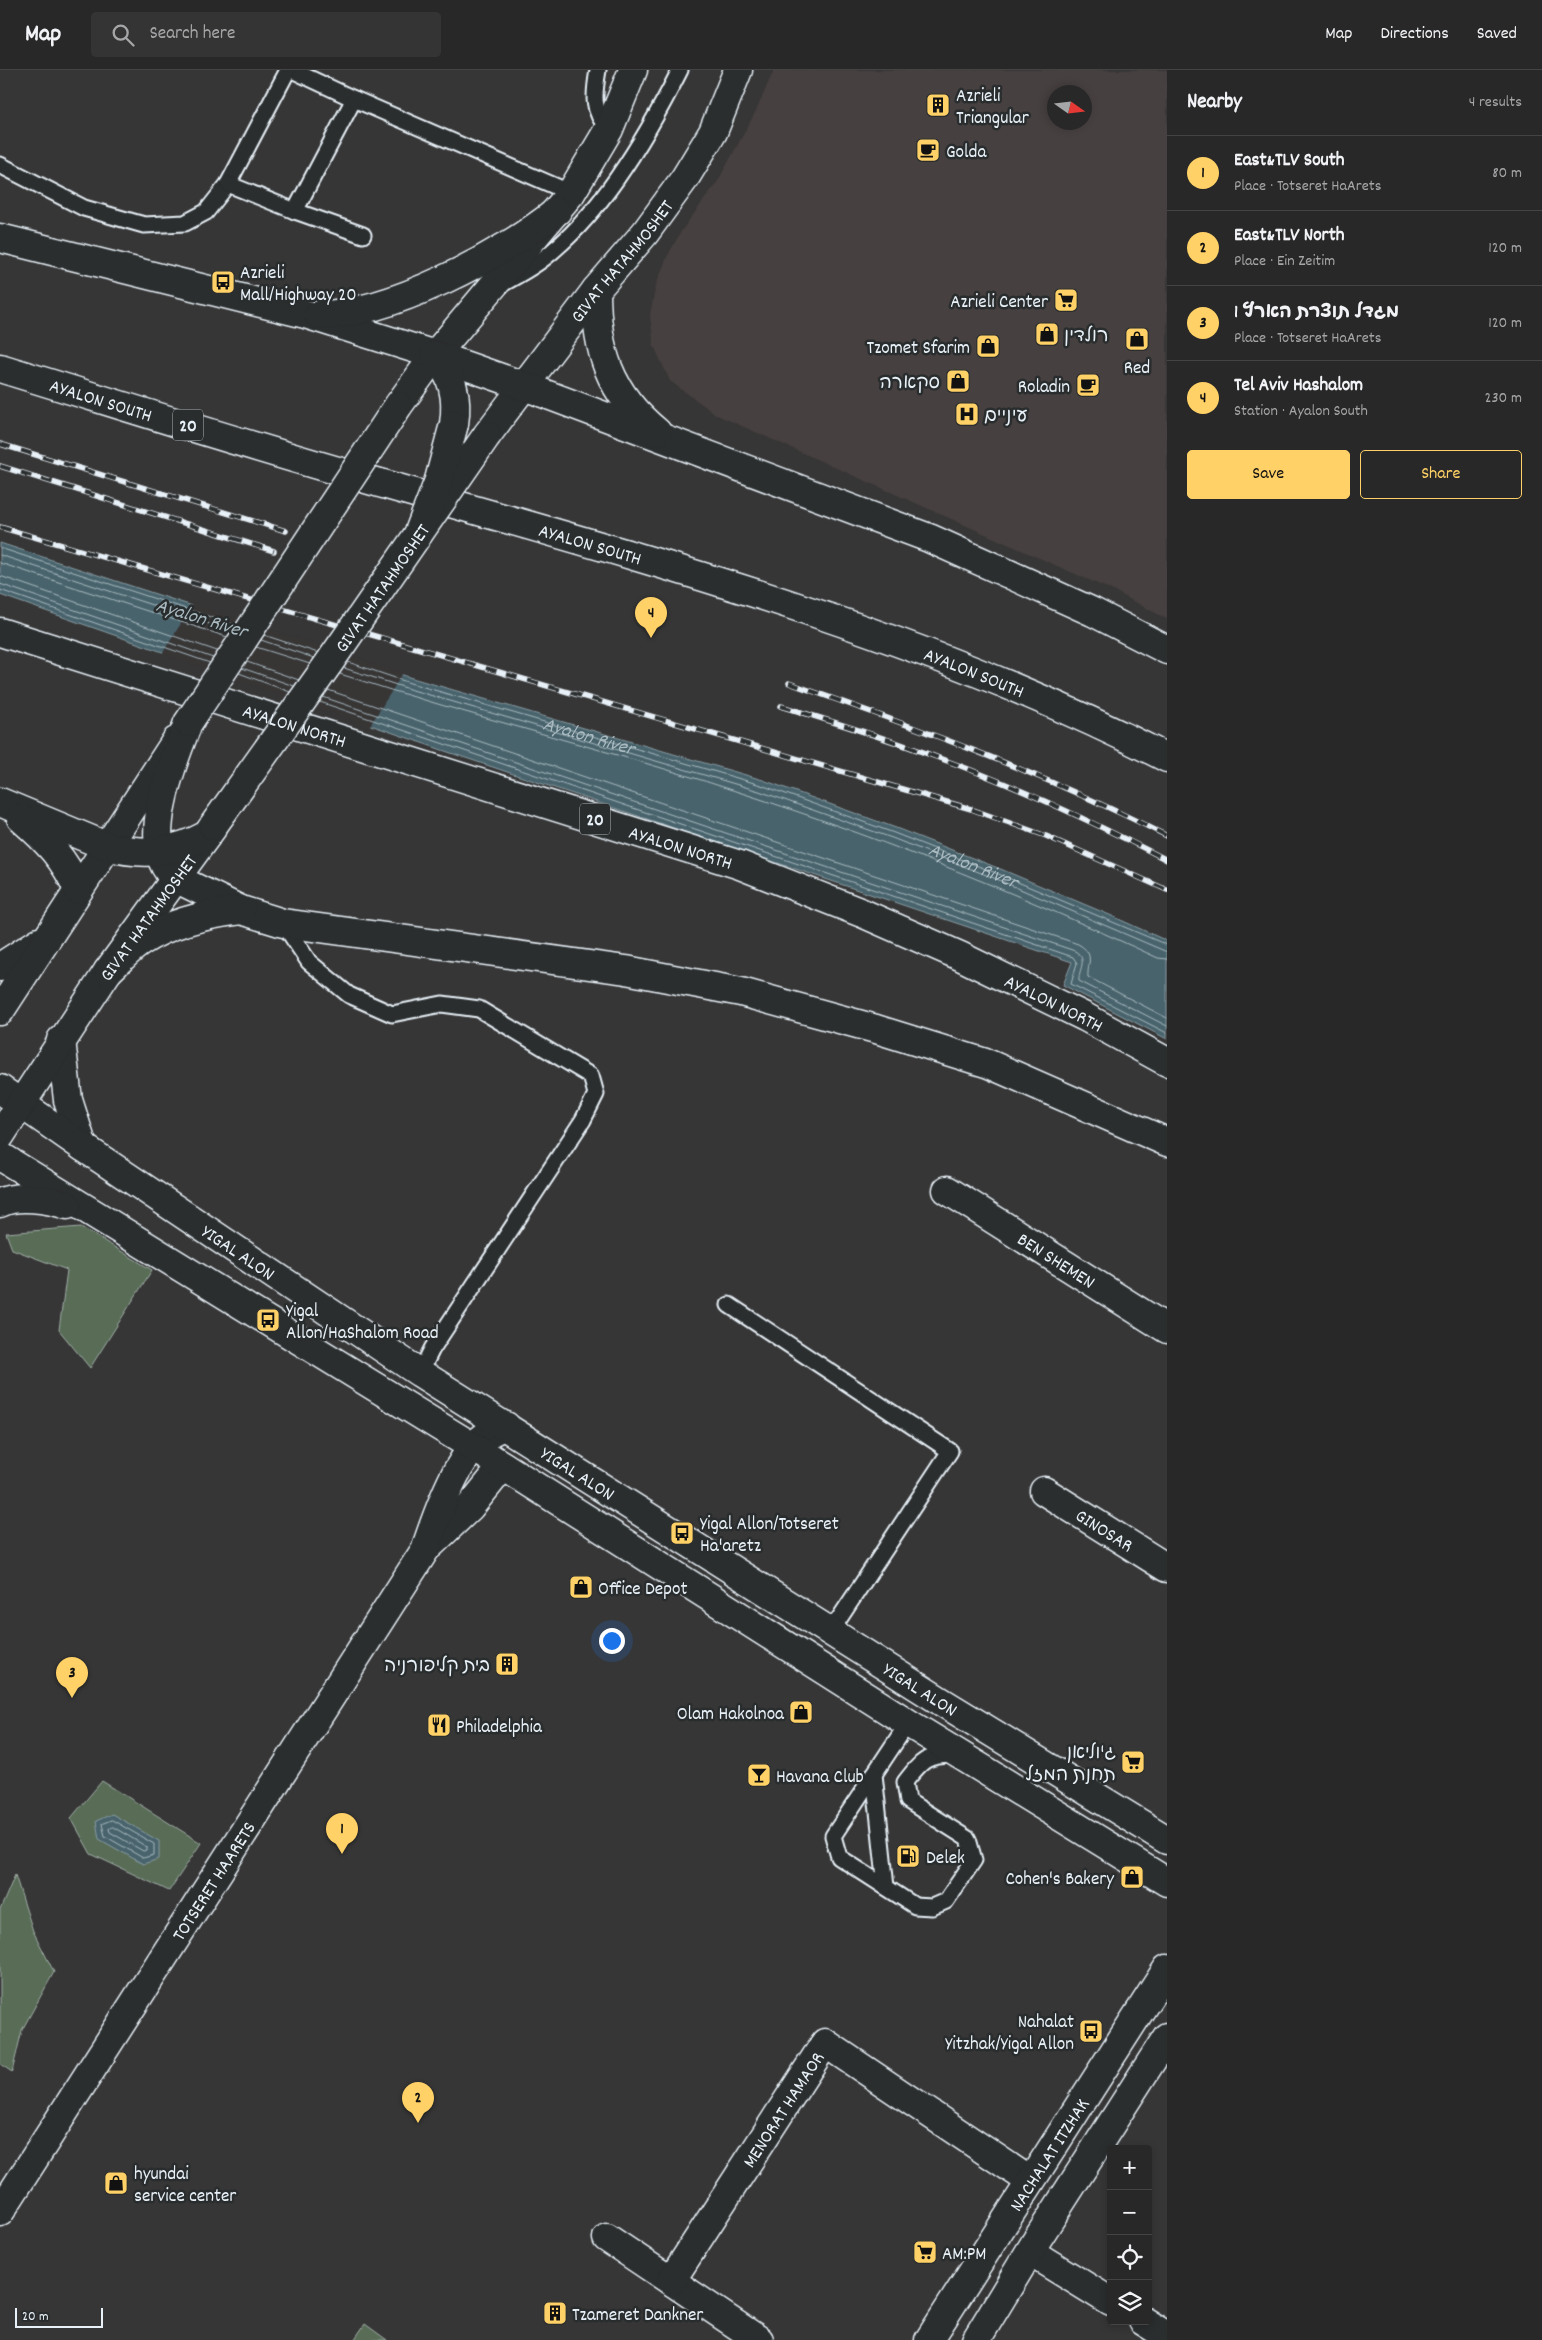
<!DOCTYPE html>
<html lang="en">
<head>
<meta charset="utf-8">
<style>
  :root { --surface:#292828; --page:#353434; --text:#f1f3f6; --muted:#a5a6a8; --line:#454445; --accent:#ffd166 }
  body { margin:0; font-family:Dekko,"Playpen Sans Hebrew",sans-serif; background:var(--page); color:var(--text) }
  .controls { position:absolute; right:15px; bottom:15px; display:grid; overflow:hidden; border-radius:5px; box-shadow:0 2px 8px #0003 }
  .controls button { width:45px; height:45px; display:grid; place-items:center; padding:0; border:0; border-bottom:1px solid var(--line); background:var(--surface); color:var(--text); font:25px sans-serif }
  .compass { position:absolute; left:1047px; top:15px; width:45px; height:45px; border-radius:50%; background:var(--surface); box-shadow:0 2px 8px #0003; rotate:104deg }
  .scale { position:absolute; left:15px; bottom:12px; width:88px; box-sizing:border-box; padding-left:5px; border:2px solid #e8f1f8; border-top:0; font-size:14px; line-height:18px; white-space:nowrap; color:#e8f1f8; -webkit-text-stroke:4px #2a2d2e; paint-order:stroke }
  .you { position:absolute; left:611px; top:1570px; width:18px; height:18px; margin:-12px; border:4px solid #fff; border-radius:50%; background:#1a73e8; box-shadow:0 0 0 8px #1a73e833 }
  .badge { display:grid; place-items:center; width:32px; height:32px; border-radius:50%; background:var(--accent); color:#111; font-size:16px; font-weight:700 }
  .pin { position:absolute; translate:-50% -41px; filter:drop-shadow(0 1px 2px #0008) }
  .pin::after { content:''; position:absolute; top:26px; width:18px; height:15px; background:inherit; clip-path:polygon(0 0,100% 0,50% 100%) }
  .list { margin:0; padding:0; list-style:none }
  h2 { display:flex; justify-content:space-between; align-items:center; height:65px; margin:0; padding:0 20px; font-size:21px }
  h2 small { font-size:16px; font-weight:400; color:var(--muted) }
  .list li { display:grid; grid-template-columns:32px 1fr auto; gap:15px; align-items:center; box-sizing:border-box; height:75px; padding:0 20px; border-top:1px solid var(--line) }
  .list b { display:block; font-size:19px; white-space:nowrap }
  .list p { margin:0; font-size:16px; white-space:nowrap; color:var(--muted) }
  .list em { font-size:16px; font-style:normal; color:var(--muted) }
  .actions { display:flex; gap:10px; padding:15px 20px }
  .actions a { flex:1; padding:11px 0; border:1px solid var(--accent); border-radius:5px; text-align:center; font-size:18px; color:var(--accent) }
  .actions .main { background:var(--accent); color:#111 }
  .icon { flex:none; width:28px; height:28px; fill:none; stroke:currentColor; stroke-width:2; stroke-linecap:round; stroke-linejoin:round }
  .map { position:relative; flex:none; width:1167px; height:2270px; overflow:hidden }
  header { display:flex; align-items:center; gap:30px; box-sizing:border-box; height:70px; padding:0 25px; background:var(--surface); border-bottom:1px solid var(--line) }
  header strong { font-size:24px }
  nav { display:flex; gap:28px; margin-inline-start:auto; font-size:18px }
  .search { width:350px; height:45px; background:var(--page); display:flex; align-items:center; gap:12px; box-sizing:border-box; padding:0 18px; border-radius:5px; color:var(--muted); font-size:19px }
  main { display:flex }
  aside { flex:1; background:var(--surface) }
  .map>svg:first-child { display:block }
</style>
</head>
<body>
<header>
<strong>Map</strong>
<div class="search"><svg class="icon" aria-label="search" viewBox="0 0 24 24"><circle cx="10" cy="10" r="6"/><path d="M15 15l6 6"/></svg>Search here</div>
<nav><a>Map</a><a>Directions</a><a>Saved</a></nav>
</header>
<main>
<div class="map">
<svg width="1167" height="2270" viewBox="0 0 1167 2270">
  <rect width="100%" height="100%" fill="#373636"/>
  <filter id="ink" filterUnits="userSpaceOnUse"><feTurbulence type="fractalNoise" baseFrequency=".02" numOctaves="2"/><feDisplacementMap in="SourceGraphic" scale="10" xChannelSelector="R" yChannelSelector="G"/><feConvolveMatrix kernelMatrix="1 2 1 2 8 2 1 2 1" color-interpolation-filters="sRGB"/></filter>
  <g filter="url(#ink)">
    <!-- built -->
    <path fill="#46403f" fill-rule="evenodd" d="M774,0H1167V549L1116,522L717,345L670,311L654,276L650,245L656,215L667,187L682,160L718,111L756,41ZM1054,22H1084V52H1054Z"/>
    <!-- green -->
    <g fill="#596c57" stroke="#a0aea8">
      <path d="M81,1157L152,1200L90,1298L59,1260L67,1200L12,1179L6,1163Z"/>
      <path d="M102,1711L201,1773L169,1821L91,1784L71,1748Z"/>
      <path d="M15,1805L33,1861L54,1902L22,1960L12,2002L0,1994V1840Z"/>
      <path d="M365,2254L387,2270H354Z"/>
    </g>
    <!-- water -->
    <g fill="#48646c" stroke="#889ca4">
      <path d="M0,473L412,608L763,710L896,758L1003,800L1112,846L1167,871V969L1063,915L1072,892L442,680L0,525Z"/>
      <path d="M112,1744L159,1771V1789L143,1794L99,1769L96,1751Z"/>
    </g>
    <!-- pier -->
    <path fill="#373636" d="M193,534L403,603L369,657L162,584Z"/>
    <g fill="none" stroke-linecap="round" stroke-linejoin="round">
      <!-- shore -->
      <g stroke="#a8b9c0" stroke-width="1">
        <path d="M0,478L235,555"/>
        <path d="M0,485L231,561"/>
        <path d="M0,493L227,567"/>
        <path d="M0,506L217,581"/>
        <path d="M0,514L213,588"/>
        <path d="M0,520L210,593"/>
        <path d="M264,565L318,583"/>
        <path d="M261,570L314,588"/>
        <path d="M256,577L310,594"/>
        <path d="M247,592L299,610"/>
        <path id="s1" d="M348,592L410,613L761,715L894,763L1001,805L1167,875"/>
        <path d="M242,598L294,616"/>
        <path d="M344,598L409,619L759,721L892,768L999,810L1167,882"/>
        <path d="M239,603L290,622"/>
        <path d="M340,604C478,649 620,682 757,728C894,773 1028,828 1158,888L1167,889"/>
        <path d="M328,620L1078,874C1096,884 1087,893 1088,907L1167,948"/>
        <path d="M323,627L1075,881C1089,890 1078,899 1079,911L1167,956"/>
        <path d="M320,632L1073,887L1077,893L1071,914L1167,963"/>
        <path d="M112,1750L154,1774V1785L143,1788L105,1766L102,1754Z"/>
        <path d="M113,1757L147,1777V1780L143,1781L110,1762L109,1759Z"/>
      </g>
      <!-- lane casing -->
      <g stroke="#e8f1f8" stroke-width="19">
        <g id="lane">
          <path d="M292,0L354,29L571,123"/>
          <path d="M598,0C594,23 591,42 609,59"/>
          <path d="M0,95L84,138L144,155L185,153L206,142L228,114L288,0"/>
          <path d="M228,114L295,141L363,165"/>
          <path d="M295,141L354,29"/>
          <path d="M504,213C522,203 540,193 555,179C607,135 650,60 680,0"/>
          <path d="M283,853L309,892L349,925L392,944L442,934L479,939L591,1006L596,1024L583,1050L432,1279L420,1303"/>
          <path d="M729,1235L950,1381L831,1561"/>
          <path d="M908,1653L833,1766L839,1787L915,1836L932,1837L946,1831L974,1790L968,1769L908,1731L905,1712C922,1690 926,1685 955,1685"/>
          <path d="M874,1704L886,1817"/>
        </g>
      </g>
      <!-- street casing -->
      <g stroke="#e8f1f8" stroke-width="31">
        <g id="street">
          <path id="s2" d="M947,1120L1167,1259"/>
          <path id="s3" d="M1044,1421L1167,1498"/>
          <path d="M430,1475L470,1437L503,1396"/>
          <path id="s4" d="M0,2142L425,1480C439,1441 461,1366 506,1356"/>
          <path d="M607,2168L759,2270"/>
          <path d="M1030,2182L1111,2232"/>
          <path id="s5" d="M671,2211L825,1973L1030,2111"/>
          <path d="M1143,2251L1167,2266"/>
        </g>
      </g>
      <!-- secondary casing -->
      <g stroke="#e8f1f8" stroke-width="31">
        <g id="secondary">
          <path d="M398,336L435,285L571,123L609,59L633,0"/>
          <path id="s6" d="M487,365L596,220L645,163L685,108L713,62L738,0"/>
          <path d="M0,897L39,872"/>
          <path d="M0,941L176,671"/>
          <path d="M61,970L68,1030L83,1077"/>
          <path id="s7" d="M0,1019L83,1077L420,1303L942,1632L1167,1770"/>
          <path id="s8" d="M0,1066L108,901L213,757"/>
          <path d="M0,1086L486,1385L908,1653L1167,1812"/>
          <path d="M0,1133C18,1124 48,1129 67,1135"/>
          <path id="s9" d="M929,2270L1167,1899"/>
          <path d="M976,2270L1038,2168L1167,1967"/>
        </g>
      </g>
      <!-- highway casing -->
      <g stroke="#e8f1f8" stroke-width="31">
        <g id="highway">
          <path d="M0,168L305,244L435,285L524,316L929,468L1093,542L1167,580"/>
          <path d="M596,220C596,280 609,323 657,362"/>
          <path d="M319,245C389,245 503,185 557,141"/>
          <path d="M435,285C453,306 458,327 454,354"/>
          <path id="s10" d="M0,298C124,336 248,376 373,411C642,488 917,560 1167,688"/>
          <path id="s11" d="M0,562L740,795L862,843L960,886L1085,947L1167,992"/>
          <path d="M188,653C173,691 137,777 175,808L241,840L283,853L626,900L741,922L876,959L989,994L1167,1072"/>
          <path d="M0,732L106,776C143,786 174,783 207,765"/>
          <path d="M21,748C46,770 65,789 78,820"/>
          <path d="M108,901C119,891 129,879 142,871C171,852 208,844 241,840"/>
        </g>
      </g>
      <!-- lane -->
      <use href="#lane" stroke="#2a2d2e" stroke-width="15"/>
      <!-- street -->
      <use href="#street" stroke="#2a2d2e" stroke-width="28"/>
      <!-- secondary -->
      <use href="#secondary" stroke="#2a2d2e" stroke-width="28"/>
      <!-- highway -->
      <use href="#highway" stroke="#2a2d2e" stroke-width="28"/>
      <!-- rail casing -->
      <g stroke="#e8f1f8" stroke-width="5.5">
        <g id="rail">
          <path d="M0,374L286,461"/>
          <path d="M0,396L274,481"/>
          <path d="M0,457L971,739L1046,766L1167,820"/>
          <path d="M789,613C918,658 1045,704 1167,766"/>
          <path d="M781,636C834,652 887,668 939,688C1017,716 1093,752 1167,790"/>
        </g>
      </g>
      <!-- rail -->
      <use href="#rail" stroke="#2a2d2e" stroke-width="4" stroke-dasharray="11" stroke-linecap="butt"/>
      <!-- secondary-bridge casing -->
      <g stroke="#e8f1f8" stroke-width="31" stroke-linecap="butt">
        <g id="secondary-bridge">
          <path d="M188,653L398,336"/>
          <path id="s12" d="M213,756L329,593L487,365"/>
        </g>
      </g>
      <!-- highway-bridge casing -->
      <g stroke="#e8f1f8" stroke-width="31" stroke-linecap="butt">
        <path id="highway-bridge" d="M417,467L439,410L454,354"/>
      </g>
      <!-- secondary-bridge -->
      <use href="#secondary-bridge" stroke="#2a2d2e" stroke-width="28"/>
      <!-- highway-bridge -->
      <use href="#highway-bridge" stroke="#2a2d2e" stroke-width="28"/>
    </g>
  </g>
  <!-- icons -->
  <defs>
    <g id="building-square" transform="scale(1.25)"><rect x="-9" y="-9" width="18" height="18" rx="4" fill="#ffd166" stroke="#2a2d2e"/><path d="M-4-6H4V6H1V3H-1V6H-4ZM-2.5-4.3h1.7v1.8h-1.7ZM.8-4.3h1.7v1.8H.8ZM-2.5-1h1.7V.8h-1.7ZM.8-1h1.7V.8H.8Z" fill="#111"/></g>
    <g id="cafe-square" transform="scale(1.25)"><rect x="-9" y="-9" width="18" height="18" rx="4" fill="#ffd166" stroke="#2a2d2e"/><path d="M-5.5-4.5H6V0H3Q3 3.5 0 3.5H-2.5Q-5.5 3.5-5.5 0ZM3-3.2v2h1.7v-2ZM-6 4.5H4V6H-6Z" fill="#111"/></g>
    <g id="bus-square" transform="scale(1.25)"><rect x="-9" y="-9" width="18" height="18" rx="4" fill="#ffd166" stroke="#2a2d2e"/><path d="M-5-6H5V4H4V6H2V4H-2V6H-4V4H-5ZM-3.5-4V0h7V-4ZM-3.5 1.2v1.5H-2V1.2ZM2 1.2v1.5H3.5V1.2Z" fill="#111"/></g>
    <g id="supermarket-square" transform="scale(1.25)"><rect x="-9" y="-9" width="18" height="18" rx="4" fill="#ffd166" stroke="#2a2d2e"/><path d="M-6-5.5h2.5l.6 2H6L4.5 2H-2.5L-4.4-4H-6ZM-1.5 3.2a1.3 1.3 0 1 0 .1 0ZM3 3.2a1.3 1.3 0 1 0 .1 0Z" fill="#111"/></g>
    <g id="shop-square" transform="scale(1.25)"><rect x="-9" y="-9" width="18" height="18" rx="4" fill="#ffd166" stroke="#2a2d2e"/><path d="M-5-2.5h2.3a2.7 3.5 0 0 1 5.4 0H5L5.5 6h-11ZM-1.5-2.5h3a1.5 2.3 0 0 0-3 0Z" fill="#111"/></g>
    <g id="hospital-square" transform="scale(1.25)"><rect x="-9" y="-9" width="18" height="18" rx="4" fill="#ffd166" stroke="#2a2d2e"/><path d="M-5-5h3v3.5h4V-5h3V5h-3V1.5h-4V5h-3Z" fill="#111"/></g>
    <g id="restaurant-square" transform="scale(1.25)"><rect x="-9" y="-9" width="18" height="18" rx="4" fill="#ffd166" stroke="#2a2d2e"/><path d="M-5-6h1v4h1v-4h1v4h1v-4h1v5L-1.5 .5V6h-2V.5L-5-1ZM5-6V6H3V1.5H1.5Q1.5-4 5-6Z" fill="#111"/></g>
    <g id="bar-square" transform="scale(1.25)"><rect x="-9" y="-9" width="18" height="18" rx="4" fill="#ffd166" stroke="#2a2d2e"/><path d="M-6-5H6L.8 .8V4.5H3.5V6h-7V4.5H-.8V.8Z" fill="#111"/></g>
    <g id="fuel-square" transform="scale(1.25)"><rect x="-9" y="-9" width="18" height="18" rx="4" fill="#ffd166" stroke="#2a2d2e"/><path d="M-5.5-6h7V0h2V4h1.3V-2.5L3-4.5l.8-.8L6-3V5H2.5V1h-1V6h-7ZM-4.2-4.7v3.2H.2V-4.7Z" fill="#111"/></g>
  </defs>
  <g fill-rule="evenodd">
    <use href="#building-square" x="938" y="35"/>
    <use href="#cafe-square" x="928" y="80"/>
    <use href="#bus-square" x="223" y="212"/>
    <use href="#supermarket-square" x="1066" y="230"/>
    <use href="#shop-square" x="1047" y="264"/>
    <use href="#shop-square" x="1137" y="269"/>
    <use href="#shop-square" x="988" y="276"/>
    <use href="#shop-square" x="958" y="311"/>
    <use href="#cafe-square" x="1088" y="315"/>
    <use href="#hospital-square" x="967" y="344"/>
    <use href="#bus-square" x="268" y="1250"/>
    <use href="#bus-square" x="682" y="1463"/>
    <use href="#shop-square" x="581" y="1517"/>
    <use href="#building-square" x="507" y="1594"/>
    <use href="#shop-square" x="801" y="1642"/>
    <use href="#restaurant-square" x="439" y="1655"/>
    <use href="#supermarket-square" x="1133" y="1692"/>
    <use href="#bar-square" x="759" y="1705"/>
    <use href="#fuel-square" x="908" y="1786"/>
    <use href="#shop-square" x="1132" y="1807"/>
    <use href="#bus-square" x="1091" y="1961"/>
    <use href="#shop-square" x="116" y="2113"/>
    <use href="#supermarket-square" x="925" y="2182"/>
    <use href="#building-square" x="555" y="2243"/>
  </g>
  <g text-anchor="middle" stroke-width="5" stroke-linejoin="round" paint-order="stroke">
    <!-- shield labels -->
    <g fill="#2a2d2e" stroke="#afb6bb" stroke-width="1">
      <rect x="173" y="339.5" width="30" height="31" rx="4"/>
      <rect x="580" y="733.5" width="30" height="31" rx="4"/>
    </g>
    <g font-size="18" font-weight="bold" fill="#e8f1f8">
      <text x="188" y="361">20</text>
      <text x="595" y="755">20</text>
    </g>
    <!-- poi labels -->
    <g font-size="19" fill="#e8f1f8" stroke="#2a2d2e" text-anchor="start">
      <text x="956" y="31">Azrieli<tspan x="956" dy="22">Triangular</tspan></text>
      <text x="946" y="87">Golda</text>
      <text x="240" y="208">Azrieli<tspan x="240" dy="22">Mall/Highway 20</tspan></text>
      <text x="1048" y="237" text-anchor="end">Azrieli Center</text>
      <text x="1064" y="271">רולדין</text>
      <text x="970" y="283" text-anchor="end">Tzomet Sfarim</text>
      <text x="1137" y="303" text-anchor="middle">Red</text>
      <text x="940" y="318" text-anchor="end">סקארה</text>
      <text x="1070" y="322" text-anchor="end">Roladin</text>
      <text x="984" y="351">עיניים</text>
      <text x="286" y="1246">Yigal<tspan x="286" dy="22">Allon/HaShalom Road</tspan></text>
      <text x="700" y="1459">Yigal Allon/Totseret<tspan x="700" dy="22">Ha'aretz</tspan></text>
      <text x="598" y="1524">Office Depot</text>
      <text x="490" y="1601" text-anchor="end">בית קליפורניה</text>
      <text x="784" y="1649" text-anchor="end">Olam Hakolnoa</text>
      <text x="456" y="1662">Philadelphia</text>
      <text x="1116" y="1688" text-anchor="end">ג'וליאן<tspan x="1116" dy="22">תחנת המזל</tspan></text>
      <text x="776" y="1712">Havana Club</text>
      <text x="926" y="1793">Delek</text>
      <text x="1114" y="1814" text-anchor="end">Cohen's Bakery</text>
      <text x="1074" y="1957" text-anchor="end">Nahalat<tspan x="1074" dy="22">Yitzhak/Yigal Allon</tspan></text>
      <text x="134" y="2109">hyundai<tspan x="134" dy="22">service center</tspan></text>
      <text x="942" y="2189">AM:PM</text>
      <text x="572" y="2250">Tzameret Dankner</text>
    </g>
    <!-- street labels -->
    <g font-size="19" fill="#e8f1f8" stroke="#2a2d2e">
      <text dy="7" stroke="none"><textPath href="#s6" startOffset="220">GIVAT HATAHMOSHET</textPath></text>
      <text dy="7" stroke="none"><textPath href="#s10" startOffset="106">AYALON SOUTH</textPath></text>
      <text dy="7" stroke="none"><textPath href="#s10" startOffset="616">AYALON SOUTH</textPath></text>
      <text dy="7" stroke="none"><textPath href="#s12" startOffset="292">GIVAT HATAHMOSHET</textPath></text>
      <text dy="7" stroke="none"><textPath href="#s10" startOffset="1021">AYALON SOUTH</textPath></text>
      <text dy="7" stroke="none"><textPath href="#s11" startOffset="309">AYALON NORTH</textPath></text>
      <text dy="7" stroke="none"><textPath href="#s11" startOffset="714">AYALON NORTH</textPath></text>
      <text dy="7" stroke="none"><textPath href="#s8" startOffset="264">GIVAT HATAHMOSHET</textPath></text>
      <text dy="7" stroke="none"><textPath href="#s11" startOffset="1119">AYALON NORTH</textPath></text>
      <text dy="7" stroke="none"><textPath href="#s7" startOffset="289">YIGAL ALON</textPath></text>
      <text dy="7" stroke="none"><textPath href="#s2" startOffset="130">BEN SHEMEN</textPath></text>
      <text dy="7" stroke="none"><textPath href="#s7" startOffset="694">YIGAL ALON</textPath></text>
      <text dy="7" stroke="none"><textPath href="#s3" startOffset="72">GINOSAR</textPath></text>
      <text dy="7" stroke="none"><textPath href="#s7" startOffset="1099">YIGAL ALON</textPath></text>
      <text dy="7" stroke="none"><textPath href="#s4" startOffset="394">TOTSERET HAARETS</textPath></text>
      <text dy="7" stroke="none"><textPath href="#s5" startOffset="205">MENORAT HAMAOR</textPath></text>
      <text dy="7" stroke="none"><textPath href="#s9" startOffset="221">NACHALAT ITZHAK</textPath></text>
    </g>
    <!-- water labels -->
    <g font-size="20" font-style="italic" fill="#a8b9c0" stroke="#2a2d2e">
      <text transform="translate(202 547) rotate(17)" y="7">Ayalon River</text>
      <text dy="7" stroke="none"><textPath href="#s1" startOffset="252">Ayalon River</textPath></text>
      <text dy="7" stroke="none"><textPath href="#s1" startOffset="658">Ayalon River</textPath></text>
    </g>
  </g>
</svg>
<div class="controls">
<button>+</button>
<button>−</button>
<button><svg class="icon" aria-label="locate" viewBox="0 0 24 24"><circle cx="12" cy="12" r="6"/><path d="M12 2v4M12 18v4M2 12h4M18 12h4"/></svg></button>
<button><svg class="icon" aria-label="layers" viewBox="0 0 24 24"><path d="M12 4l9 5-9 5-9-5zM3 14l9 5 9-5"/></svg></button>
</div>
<svg class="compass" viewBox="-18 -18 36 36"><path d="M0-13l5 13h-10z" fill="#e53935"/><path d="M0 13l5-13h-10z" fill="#a5a6a8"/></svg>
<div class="scale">20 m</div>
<div class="you"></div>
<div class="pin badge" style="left:342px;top:1784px">1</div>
<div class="pin badge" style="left:418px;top:2053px">2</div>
<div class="pin badge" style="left:72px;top:1628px">3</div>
<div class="pin badge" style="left:651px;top:568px">4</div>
</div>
<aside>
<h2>Nearby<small>4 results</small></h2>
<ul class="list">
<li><span class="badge">1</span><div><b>East&amp;TLV South</b><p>Place · Totseret HaArets</p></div><em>80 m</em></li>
<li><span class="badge">2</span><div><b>East&amp;TLV North</b><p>Place · Ein Zeitim</p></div><em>120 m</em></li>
<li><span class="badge">3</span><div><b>מגדל תוצרת הארץ 1</b><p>Place · Totseret HaArets</p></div><em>120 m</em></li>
<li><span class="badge">4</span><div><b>Tel Aviv Hashalom</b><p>Station · Ayalon South</p></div><em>230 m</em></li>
</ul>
<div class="actions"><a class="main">Save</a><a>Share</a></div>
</aside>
</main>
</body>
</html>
